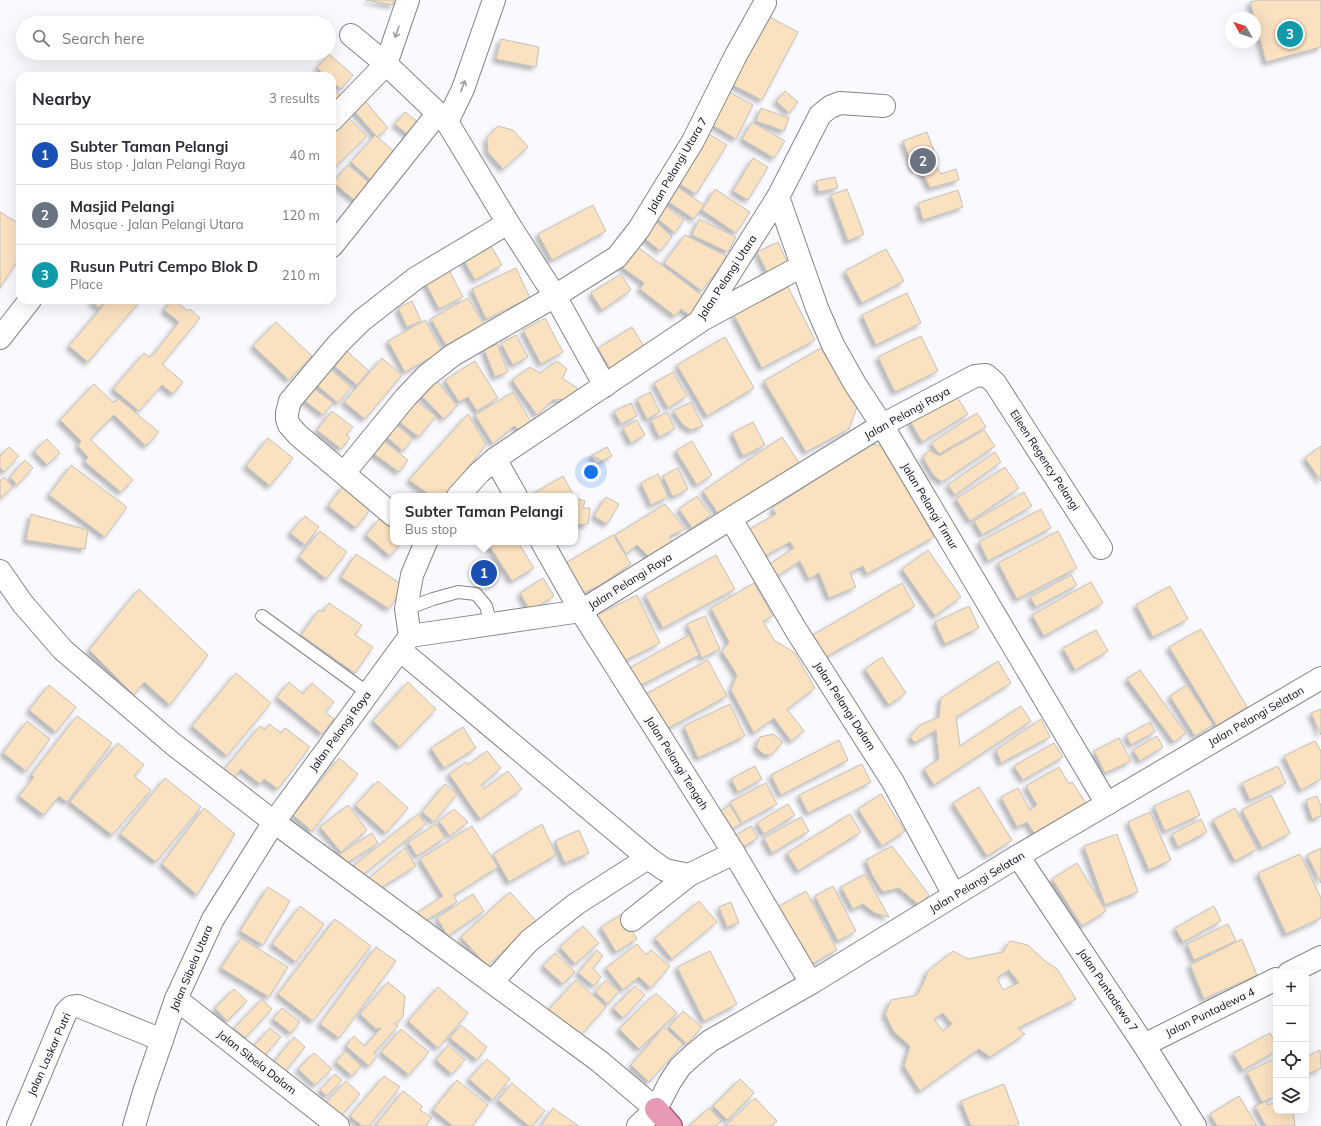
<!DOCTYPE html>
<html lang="en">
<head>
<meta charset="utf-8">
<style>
  :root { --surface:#fff; --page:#f7f7f7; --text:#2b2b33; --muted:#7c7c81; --line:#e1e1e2; --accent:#2866d3 }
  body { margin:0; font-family:Mulish,sans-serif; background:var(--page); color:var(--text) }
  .controls { position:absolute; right:12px; bottom:12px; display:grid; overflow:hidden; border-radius:8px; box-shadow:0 4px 16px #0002 }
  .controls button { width:36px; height:36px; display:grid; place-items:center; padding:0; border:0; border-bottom:1px solid var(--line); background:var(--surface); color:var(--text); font:20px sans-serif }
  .compass { position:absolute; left:1225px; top:12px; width:36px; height:36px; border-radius:50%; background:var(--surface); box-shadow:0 4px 16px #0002; rotate:310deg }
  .you { position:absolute; left:591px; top:472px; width:14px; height:14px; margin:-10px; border:3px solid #fff; border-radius:50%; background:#1a73e8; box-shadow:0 0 0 6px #1a73e833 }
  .badge { display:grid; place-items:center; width:26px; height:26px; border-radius:50%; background:var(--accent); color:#fff; font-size:13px; font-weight:700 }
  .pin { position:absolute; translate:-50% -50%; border:2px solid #fff; box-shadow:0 1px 4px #0006 }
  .popup { position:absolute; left:390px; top:493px; width:188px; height:52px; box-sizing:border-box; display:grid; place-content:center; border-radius:8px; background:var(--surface); filter:drop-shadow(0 1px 3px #0005); font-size:13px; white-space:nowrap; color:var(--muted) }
  .popup b { font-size:15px; color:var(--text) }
  .popup::after { content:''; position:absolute; left:50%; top:100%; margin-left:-8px; border:8px solid transparent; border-top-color:var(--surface) }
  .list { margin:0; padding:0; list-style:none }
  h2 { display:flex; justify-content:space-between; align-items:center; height:52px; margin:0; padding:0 16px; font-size:17px }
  h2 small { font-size:13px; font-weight:400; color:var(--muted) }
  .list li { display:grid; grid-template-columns:26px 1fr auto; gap:12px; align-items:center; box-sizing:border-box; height:60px; padding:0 16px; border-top:1px solid var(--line) }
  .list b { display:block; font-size:15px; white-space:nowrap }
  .list p { margin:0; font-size:13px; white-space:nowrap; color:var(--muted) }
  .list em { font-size:13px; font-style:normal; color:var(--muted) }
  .icon { flex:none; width:22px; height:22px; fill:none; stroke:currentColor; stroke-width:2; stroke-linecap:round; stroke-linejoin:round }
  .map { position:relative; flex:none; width:1321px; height:1126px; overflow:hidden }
  .search { position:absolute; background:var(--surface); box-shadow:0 4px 16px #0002; left:16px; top:16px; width:320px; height:44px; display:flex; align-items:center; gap:10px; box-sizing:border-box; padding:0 14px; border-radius:22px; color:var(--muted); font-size:15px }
  .panel { position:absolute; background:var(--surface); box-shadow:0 4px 16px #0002; left:16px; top:72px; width:320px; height:232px; border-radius:12px }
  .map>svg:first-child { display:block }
</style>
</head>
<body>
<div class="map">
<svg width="1321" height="1126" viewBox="0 0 1321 1126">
  <defs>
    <filter id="shadow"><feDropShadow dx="-3.5" dy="3.5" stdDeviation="2" flood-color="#0004"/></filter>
  </defs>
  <rect width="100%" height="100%" fill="#fafafe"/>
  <!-- building -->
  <g fill="#fae1c0" stroke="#c2c0bd" fill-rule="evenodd" filter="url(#shadow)">
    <path d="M366,0H394L393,5Z"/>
    <path d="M1259,0H1321V47L1266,62L1250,2Z"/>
    <path d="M762,13L798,32L762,100L727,82Z"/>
    <path d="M501,39L539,47L536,67L496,59Z"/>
    <path d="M329,54L353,75L341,89L332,82V76H326L317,68Z"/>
    <path d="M332,88L340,95L332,103Z"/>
    <path d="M721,88L753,105L736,139L706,121Z"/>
    <path d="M785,91L798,102L789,113L776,101Z"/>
    <path d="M361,96L388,128L377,137L350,106Z"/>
    <path d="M761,108L789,118L784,131L756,121Z"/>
    <path d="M405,112L423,126L412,138L395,124Z"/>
    <path d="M349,118L367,136L332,170V135Z"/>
    <path d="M752,122L785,141L774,158L742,139Z"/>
    <path d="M498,126L513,130L528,147L503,169L488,152L487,138Z"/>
    <path d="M702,130L727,145L696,194L671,179Z"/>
    <path d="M927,132L937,160L934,162L941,174L956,169L959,180L930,188L928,183L919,167L914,169L903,141Z"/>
    <path d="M375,135L395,152L371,180L351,162Z"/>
    <path d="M753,158L768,167L748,200L733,191Z"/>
    <path d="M348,165L374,187L359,204L333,182Z"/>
    <path d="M835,177L838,188L819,192L816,181Z"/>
    <path d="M670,182L704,205L694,219L661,197Z"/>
    <path d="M715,189L750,212L736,233L702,210Z"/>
    <path d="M847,189L864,234L848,241L831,195Z"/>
    <path d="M958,190L963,207L923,220L918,203Z"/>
    <path d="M659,201L684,220L675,233L650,213Z"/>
    <path d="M593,205L606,231L552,260L538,234Z"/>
    <path d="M0,212L20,224V257L0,288Z"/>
    <path d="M699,219L736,237L728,252L692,235Z"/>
    <path d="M655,221L672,237L660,251L642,236Z"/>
    <path d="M685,235L726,256L723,263L702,291L664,263Z"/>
    <path d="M778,242L789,266L769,276L757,252Z"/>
    <path d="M490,244L502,265L475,280L463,259Z"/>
    <path d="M634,244L708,300L694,319L681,309L675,316L640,289L644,283L618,264Z"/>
    <path d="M886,249L904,281L862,303L845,271Z"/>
    <path d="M448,268L463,297L439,309L424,280Z"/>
    <path d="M516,268L530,298L486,319L472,289Z"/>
    <path d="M621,274L631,290L602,310L591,293Z"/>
    <path d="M788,287L815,340L762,368L734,315Z"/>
    <path d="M907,293L921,323L876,345L862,315Z"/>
    <path d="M468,298L484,325L447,347L431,319Z"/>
    <path d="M92,300H106L99,308L92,302Z"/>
    <path d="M108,300H141L88,362L69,346Z"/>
    <path d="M172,300H174L188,311L190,309L200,318L162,364L183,382L173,394L162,385L139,411L113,389L144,353L149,357L153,355L179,322L164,310Z"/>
    <path d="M412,301L421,321L407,327L398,308Z"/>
    <path d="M545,318L563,352L541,364L523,330Z"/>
    <path d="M425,320L442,351L405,372L388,341Z"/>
    <path d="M276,322L312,356L289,380L253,346Z"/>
    <path d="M632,327L647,351L612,372L598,348Z"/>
    <path d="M516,335L528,357L513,365L501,343Z"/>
    <path d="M921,336L938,371L895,392L878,357Z"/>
    <path d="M725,337L754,388L707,416L677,365Z"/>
    <path d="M497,344L508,372L495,377L484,349Z"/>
    <path d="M340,345L369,371L357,385L327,360Z"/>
    <path d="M821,348L857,407L849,429L806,452L764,381Z"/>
    <path d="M382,358L402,375L365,419L344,402Z"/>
    <path d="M475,361L498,398L477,411L468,397L459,402L445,380Z"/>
    <path d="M557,361L567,369L562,378L577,388L573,399L553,400L537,415L512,380L530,367L540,373Z"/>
    <path d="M324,364L351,387L338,403L311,380Z"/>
    <path d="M673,372L687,396L668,408L654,383Z"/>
    <path d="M437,381L457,406L444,419L419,393Z"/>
    <path d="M94,384L113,402L119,399L159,432L146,446L114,415L90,439L133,480L121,492L85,462L88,457L78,446L81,441L60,420Z"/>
    <path d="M308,384L333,403L323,415L299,396Z"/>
    <path d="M513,392L531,422L521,431L514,426L493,444L475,415Z"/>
    <path d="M650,392L660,412L647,419L637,399Z"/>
    <path d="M955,394L968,414L922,442L910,421Z"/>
    <path d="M415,400L436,416L419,437L398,421Z"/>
    <path d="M691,402L703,426L691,430L683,425L673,411Z"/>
    <path d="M631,403L637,416L621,424L614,411Z"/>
    <path d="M332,411L353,427L346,435L350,438L341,449L317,430Z"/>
    <path d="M667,412L675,429L659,437L651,420Z"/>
    <path d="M977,413L986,427L939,454L931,443Z"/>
    <path d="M468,414L486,445L445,496H431L409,480Z"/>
    <path d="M637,420L645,435L631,443L623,428Z"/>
    <path d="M393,422L413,439L403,451L383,434Z"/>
    <path d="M753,422L765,445L743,456L732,433Z"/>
    <path d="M984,430L995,446L942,482L934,476L923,458L929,450L939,456Z"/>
    <path d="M782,437L800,464L721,518L703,491Z"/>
    <path d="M268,438L293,458L270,486L246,466Z"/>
    <path d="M380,438L408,460L399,472L370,451Z"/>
    <path d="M47,439L60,453L47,465L34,451Z"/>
    <path d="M692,441L712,475L697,485L676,451Z"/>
    <path d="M871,444L884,446L934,537L867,574L863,566L850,573L856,587L829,598L819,573L809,579L800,561L776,577L768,565L794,548L790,542L763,557L748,530L776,514L772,508Z"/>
    <path d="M1321,446V481L1305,458Z"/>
    <path d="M9,447L19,456L4,472L0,468V456Z"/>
    <path d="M607,447L612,456L596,464L591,456Z"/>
    <path d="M995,452L1001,462L955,495L948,485Z"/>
    <path d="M25,460L33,468L17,485L10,477Z"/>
    <path d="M71,465L127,507L105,537L49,495Z"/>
    <path d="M1005,467L1019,488L970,521L956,499Z"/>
    <path d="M678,468L688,489L673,497L663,476Z"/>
    <path d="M658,474L668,497L651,505L641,483Z"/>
    <path d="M563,476L574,496H532L531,495Z"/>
    <path d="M4,477L13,487L0,499V481Z"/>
    <path d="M344,485L372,507L356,528L328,506Z"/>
    <path d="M1024,492L1032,506L982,535L974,521Z"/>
    <path d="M697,496L711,515L692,528L679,509Z"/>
    <path d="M606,497L619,504L607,524L594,516Z"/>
    <path d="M575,498L585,501L583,508H590L588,524L575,525Z"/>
    <path d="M665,504L685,529L670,536L672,545L649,557L637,545L626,554L615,535Z"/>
    <path d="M1041,509L1051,528L988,561L979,542Z"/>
    <path d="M31,514L88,530L85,549L26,540Z"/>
    <path d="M305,516L319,527L305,545L290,533Z"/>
    <path d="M379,519L393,530V542H402L390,556L366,535Z"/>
    <path d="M320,531L347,552L326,579L299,557Z"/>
    <path d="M1058,531L1077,568L1017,599L998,563Z"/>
    <path d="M613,535L631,564L599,586L585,592L574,589L559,567Z"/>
    <path d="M487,542H518L534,568L512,581Z"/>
    <path d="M928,550L961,597L935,616L902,569Z"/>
    <path d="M356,554L404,586L389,609L341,577Z"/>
    <path d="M716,555L735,589L663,628L645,595Z"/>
    <path d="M1071,575L1077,585L1036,607L1030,597Z"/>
    <path d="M543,578L554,596L530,611L520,593Z"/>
    <path d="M1091,582L1103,603L1044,636L1032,615Z"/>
    <path d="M754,583L773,616L763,621L774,640L795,653L815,688L787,709L804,731L791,741L774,718L754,733L731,690L737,675L722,651L729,642L711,608Z"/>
    <path d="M902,583L915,606L824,658L811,636Z"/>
    <path d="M1170,586L1188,619L1153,637L1136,605Z"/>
    <path d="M139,589L208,655L170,705L144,682L134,695L89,650Z"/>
    <path d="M637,595L660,643L620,663L597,615Z"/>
    <path d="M329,603L362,625L355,635L373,647L355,673L301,635L319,610L323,612Z"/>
    <path d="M969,606L979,628L945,644L935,622Z"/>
    <path d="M705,616L720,649L702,658L687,624Z"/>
    <path d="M1201,629L1247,707L1217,726L1169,647Z"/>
    <path d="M1096,630L1108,651L1075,670L1063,648Z"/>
    <path d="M689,635L699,655L634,689L624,671Z"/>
    <path d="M882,657L906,693L889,705L865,669Z"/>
    <path d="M708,660L727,696L665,730L646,694Z"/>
    <path d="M998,661L1011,683L956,717L960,746L1021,706L1031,721L934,785L924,769L939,759L936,730L915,743L910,737L920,725L939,717L941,698Z"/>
    <path d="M1140,670L1186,733L1174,742L1127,679Z"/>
    <path d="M236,673L271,703L227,756L192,726Z"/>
    <path d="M289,682L303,694L312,683L334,702L325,712L334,719L322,734L277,697Z"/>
    <path d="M408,682L436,709L400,747L373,721Z"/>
    <path d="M49,685L76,707L56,732L29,710Z"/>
    <path d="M1187,685L1213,725L1195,736L1170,696Z"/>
    <path d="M730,704L745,736L698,758L684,726Z"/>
    <path d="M1321,709V735L1311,713Z"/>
    <path d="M77,716L112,743L67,802L59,796L44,815L19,796L34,777L31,775Z"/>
    <path d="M1041,719L1050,737L1001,763L996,750Z"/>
    <path d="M27,721L50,739L26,771L3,753Z"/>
    <path d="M1150,722L1155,732L1131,745L1126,735Z"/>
    <path d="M269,724L281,733L285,728L310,747L278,789L264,779L260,784L241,769L233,779L223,771L260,726L265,730Z"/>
    <path d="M463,727L476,748L444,768L431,748Z"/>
    <path d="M773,734L783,742L771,755L763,754L756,747L760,737Z"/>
    <path d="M1157,736L1163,747L1140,761L1133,750Z"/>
    <path d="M1119,738L1131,761L1105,773L1094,751Z"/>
    <path d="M839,740L848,760L781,795L771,775Z"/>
    <path d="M1315,741L1321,751V779L1301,790L1284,756Z"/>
    <path d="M118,743L144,765L134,776L151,790L112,835L70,802Z"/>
    <path d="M1054,743L1063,757L1023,780L1014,766Z"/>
    <path d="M487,751L501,768L481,785L484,789L508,771L522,789L480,819L449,774L466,762L468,765Z"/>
    <path d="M339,758L358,774L312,831L293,815Z"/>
    <path d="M862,764L871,782L808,813L799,795Z"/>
    <path d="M755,766L762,779L738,792L731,779Z"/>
    <path d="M1278,766L1286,783L1250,800L1242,783Z"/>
    <path d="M1059,767L1069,784L1072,782L1086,803L1036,836L1027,822L1017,827L1001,797L1018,788L1030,810L1037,805L1026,786Z"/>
    <path d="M165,778L201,807L156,862L120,834Z"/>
    <path d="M378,781L408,808L386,833L355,805Z"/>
    <path d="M766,783L777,804L742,823L730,802Z"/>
    <path d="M445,784L457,794L434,822L422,812Z"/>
    <path d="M979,787L1012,840L987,856L953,803Z"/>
    <path d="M1189,790L1200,815L1165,831L1154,806Z"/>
    <path d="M881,794L905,831L882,846L858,809Z"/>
    <path d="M1271,795L1290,833L1262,848L1242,810Z"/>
    <path d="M1317,796L1321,806V816L1312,819L1306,800Z"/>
    <path d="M788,804L795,815L764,834L757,823Z"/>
    <path d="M348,805L367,830L341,852L320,827Z"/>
    <path d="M730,805L741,824L723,834L713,815Z"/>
    <path d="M204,808L235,834L197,895L162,864Z"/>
    <path d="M1235,808L1257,849L1235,861L1213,820Z"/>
    <path d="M454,809L468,822L450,836L439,821Z"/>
    <path d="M1150,812L1171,860L1149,870L1128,822Z"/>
    <path d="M418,814L426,824L360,877L352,867Z"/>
    <path d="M850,814L861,832L798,871L787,853Z"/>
    <path d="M801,817L809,831L772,853L764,838Z"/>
    <path d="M1201,819L1207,832L1178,847L1172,834Z"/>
    <path d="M436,824L445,838L417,856L408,842Z"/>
    <path d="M542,824L556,855L509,882L493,854Z"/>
    <path d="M472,826L498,867L454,895L457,902L423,922L418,912L443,896L420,859Z"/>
    <path d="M751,826L758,838L743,847L736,835Z"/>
    <path d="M579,830L589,853L565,863L555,841Z"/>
    <path d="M372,833L378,843L347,863L340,854Z"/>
    <path d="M1117,834L1138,892L1105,905L1084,846Z"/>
    <path d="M892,846L929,895L919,905L899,888L883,892L872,875L866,860Z"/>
    <path d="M405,848L416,866L379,889L368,879Z"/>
    <path d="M1321,848V883L1307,855Z"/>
    <path d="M1300,854L1321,898V918L1286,934L1258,873Z"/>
    <path d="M1077,863L1106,911L1082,926L1052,879Z"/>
    <path d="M865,874L889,917L875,913L863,904L853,909L841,887Z"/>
    <path d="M833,886L856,931L838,941L815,896Z"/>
    <path d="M268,887L290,901L263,945L240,931Z"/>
    <path d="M806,891L837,950L808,966L776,908Z"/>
    <path d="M510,892L536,921L487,966L461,937Z"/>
    <path d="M473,894L484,911L448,936L437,918Z"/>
    <path d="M699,901L717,922L672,959L655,938Z"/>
    <path d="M731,902L739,923L727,927L719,907Z"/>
    <path d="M300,906L324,924L296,962L272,944Z"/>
    <path d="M1214,906L1221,921L1183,942L1175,928Z"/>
    <path d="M622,914L637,939L616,952L601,927Z"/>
    <path d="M335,919L371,946L313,1021L278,994Z"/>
    <path d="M1228,924L1236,941L1194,960L1187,944Z"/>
    <path d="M583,926L599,943L575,964L560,947Z"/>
    <path d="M241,938L288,967L269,997L221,968Z"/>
    <path d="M1242,939L1257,975L1204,999L1190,965Z"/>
    <path d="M1010,941L1028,945L1044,960L1057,969L1076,999L1018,1028L1025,1034L990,1057L979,1049L920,1091L904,1066L910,1046L894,1032L885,1014L891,1000L917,995L923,984L928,971L953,951L968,959L1003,952ZM1009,970L1019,983L1003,990L997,978ZM943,1013L952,1024L943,1031L934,1019Z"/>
    <path d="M637,944L646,955L651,950L670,966L651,988L639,977L623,990L606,968Z"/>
    <path d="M376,947L396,961L339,1038L320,1024Z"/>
    <path d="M597,950L603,956L593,968L601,977L594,986L578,973Z"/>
    <path d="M710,951L737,1004L704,1021L677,967Z"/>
    <path d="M555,953L575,972L563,984L543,966Z"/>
    <path d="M576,980L606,1007L579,1037L549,1009Z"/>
    <path d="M606,980L619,991L608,1004L595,992Z"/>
    <path d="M388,982L405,996L403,1017L395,1024L398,1026L374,1053L377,1056L369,1066L346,1046L354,1036L365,1046L381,1028L376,1029L360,1014Z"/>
    <path d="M635,986L645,995L623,1018L613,1008Z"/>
    <path d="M438,987L468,1013L438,1048L408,1021Z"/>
    <path d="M234,989L247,1001L227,1021L215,1008Z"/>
    <path d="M656,993L677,1013L639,1049L619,1029Z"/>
    <path d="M262,999L272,1009L245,1038L234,1028Z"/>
    <path d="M282,1008L300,1022L291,1033L273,1019Z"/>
    <path d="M683,1011L702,1027L687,1044L669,1027Z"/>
    <path d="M461,1025L487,1047L477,1060L450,1038Z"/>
    <path d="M664,1027L683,1044L649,1082L631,1065Z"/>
    <path d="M270,1028L281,1037L263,1057L252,1048Z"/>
    <path d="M401,1029L429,1052L409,1075L381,1052Z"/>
    <path d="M1270,1033L1276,1044V1051L1243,1070L1233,1053Z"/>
    <path d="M294,1037L305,1047L283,1074L272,1064Z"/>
    <path d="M448,1045L465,1060L452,1074L436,1060Z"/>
    <path d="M1320,1050L1321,1068L1306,1075V1057Z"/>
    <path d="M345,1051L361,1066L352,1076L336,1062Z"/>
    <path d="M314,1053L332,1069L315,1085L298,1069Z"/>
    <path d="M1276,1058V1096L1262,1102L1247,1072Z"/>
    <path d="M487,1059L510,1079L493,1100L469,1079Z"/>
    <path d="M335,1074L342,1080L327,1096L320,1090Z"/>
    <path d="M384,1076L400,1087L369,1126H362L350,1116Z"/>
    <path d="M740,1079L754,1093L727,1120L713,1106Z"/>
    <path d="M457,1080L488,1105L472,1126H453L433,1110Z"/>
    <path d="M346,1081L360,1094L338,1119L323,1106Z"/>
    <path d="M512,1083L545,1111L532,1126H529L498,1100Z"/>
    <path d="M1004,1084L1019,1124L1014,1126H971L961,1101Z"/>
    <path d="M403,1091L422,1106L420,1110L432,1118L425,1126H375Z"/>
    <path d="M1239,1096L1257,1126H1217L1210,1114Z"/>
    <path d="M755,1098L777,1121L771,1126H725Z"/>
    <path d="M1266,1101L1268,1105L1276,1102V1111H1293L1295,1126H1266L1255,1106Z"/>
    <path d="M553,1108L579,1126H541Z"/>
    <path d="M709,1108L721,1121L716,1126H689Z"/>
  </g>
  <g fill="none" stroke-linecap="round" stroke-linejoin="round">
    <!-- service casing -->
    <g stroke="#848588" stroke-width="14">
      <g id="service">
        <path d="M406,609L433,599L458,592L476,594L486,606L491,624"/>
        <path d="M262,616L368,693"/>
      </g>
    </g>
    <!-- minor casing -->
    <g stroke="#848588" stroke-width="24">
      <g id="minor">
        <path d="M351,35L386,64L447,122L508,223L555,296L605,386"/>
        <path d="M332,120L386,64L408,0"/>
        <path d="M447,122L463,89L494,0"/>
        <path d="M778,197L817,308L833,345L855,384L882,425L1107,804"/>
        <path d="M332,246L438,113"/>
        <path d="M700,321L802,266"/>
        <path d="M0,338L30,300"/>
        <path d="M495,459L516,496"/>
        <path d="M344,473L405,398L426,376L453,355L555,296L617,257L639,229L693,141L736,55L765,3"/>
        <path d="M458,496L479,473L495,459L699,322L778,197L820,115L830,107L840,103L884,106"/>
        <path d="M393,515L298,435L289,425L287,419V413L290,401L338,344L361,321L416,278L508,223"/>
        <path d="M731,519L796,630L893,782L954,895"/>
        <path d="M542,542L581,611L734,853L811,983"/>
        <path d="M410,636L406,609L412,575L426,542"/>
        <path d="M400,650L648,858L665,870L689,875L734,853"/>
        <path d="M1018,856L1144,1045L1195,1126"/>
        <path d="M632,920L689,875"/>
        <path d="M1289,973L1321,957"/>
        <path d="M492,982L529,941L576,904L648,858"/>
        <path d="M176,999L338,1126"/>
        <path d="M1144,1045L1276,979"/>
        <path d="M656,1109L670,1082L680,1067L693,1055L710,1041L811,983L1018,856L1321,678"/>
        <path d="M18,1126L66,1012L71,1007L78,1006L162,1040"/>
        <path d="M134,1126L144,1092L176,999L213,919L274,822L410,636L581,611L882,425L975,376L986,375L995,383L1101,548"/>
      </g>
    </g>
    <!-- tertiary casing -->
    <g stroke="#848588" stroke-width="24">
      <path id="tertiary" d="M638,1126L656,1109"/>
    </g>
    <!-- secondary casing -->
    <g stroke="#848588" stroke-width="24">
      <path id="secondary" d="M0,571L23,604L63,650L173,744L274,822L599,1061L656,1109"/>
    </g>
    <!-- primary casing -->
    <g stroke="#923c5c" stroke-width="24">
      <path id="primary" d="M656,1109L671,1126"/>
    </g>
    <!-- service -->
    <use href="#service" stroke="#fff" stroke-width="12"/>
    <!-- minor -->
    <use href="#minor" stroke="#fff" stroke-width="22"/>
    <!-- tertiary -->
    <use href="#tertiary" stroke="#fff" stroke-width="22"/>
    <!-- secondary -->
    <use href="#secondary" stroke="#fff" stroke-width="22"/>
    <!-- primary -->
    <use href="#primary" stroke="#e899b6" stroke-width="22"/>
  </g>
  <!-- one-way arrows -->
  <defs><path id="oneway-shaft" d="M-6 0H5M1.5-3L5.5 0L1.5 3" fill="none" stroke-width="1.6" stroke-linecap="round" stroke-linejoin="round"/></defs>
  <g stroke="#9e9e9f">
    <use href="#oneway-shaft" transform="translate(397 32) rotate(109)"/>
    <use href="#oneway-shaft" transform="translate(463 86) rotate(-69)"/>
  </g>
  <g text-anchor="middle" stroke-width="4" stroke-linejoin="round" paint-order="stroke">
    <!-- street labels -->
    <g font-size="11" fill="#0d0d0e" stroke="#fafafe">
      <text transform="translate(677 165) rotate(-60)" y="4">Jalan Pelangi Utara 7</text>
      <text transform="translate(727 277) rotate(-57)" y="4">Jalan Pelangi Utara</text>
      <text transform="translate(907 413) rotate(-29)" y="4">Jalan Pelangi Raya</text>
      <text transform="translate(1045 460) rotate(57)" y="4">Eileen Regency Pelangi</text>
      <text transform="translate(930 506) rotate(59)" y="4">Jalan Pelangi Timur</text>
      <text transform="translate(630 581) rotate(-32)" y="4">Jalan Pelangi Raya</text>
      <text transform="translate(845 706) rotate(57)" y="4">Jalan Pelangi Dalam</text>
      <text transform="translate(1256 716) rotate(-30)" y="4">Jalan Pelangi Selatan</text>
      <text transform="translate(340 731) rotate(-54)" y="4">Jalan Pelangi Raya</text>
      <text transform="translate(677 763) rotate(58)" y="4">Jalan Pelangi Tengah</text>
      <text transform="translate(977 882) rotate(-31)" y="4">Jalan Pelangi Selatan</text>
      <text transform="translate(191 968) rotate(-67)" y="4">Jalan Sibela Utara</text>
      <text transform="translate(1108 990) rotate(56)" y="4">Jalan Puntadewa 7</text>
      <text transform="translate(1210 1012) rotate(-26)" y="4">Jalan Puntadewa 4</text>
      <text transform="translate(49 1054) rotate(-66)" y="4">Jalan Laskar Putri</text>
      <text transform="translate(257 1062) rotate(38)" y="4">Jalan Sibela Dalam</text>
    </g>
  </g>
</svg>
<div class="controls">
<button>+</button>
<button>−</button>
<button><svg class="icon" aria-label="locate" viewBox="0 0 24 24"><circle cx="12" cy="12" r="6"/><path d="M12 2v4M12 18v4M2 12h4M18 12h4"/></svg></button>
<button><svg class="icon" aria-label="layers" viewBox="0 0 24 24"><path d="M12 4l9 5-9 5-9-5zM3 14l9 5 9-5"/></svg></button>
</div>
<svg class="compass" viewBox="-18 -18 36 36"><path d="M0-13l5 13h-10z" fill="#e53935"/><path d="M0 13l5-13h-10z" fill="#7c7c81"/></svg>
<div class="you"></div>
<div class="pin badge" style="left:484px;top:573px;background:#1a4fb4">1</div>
<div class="popup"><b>Subter Taman Pelangi</b>Bus stop</div>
<div class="pin badge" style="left:923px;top:161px;background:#6b7280">2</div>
<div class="pin badge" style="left:1290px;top:34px;background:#0f9aa8">3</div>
<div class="search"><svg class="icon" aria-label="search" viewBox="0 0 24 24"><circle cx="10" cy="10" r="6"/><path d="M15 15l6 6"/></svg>Search here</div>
<section class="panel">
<h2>Nearby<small>3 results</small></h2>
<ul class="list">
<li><span class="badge" style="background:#1a4fb4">1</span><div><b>Subter Taman Pelangi</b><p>Bus stop · Jalan Pelangi Raya</p></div><em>40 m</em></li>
<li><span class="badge" style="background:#6b7280">2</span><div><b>Masjid Pelangi</b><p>Mosque · Jalan Pelangi Utara</p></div><em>120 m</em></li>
<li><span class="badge" style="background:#0f9aa8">3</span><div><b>Rusun Putri Cempo Blok D</b><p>Place</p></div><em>210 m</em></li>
</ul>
</section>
</div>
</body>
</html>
